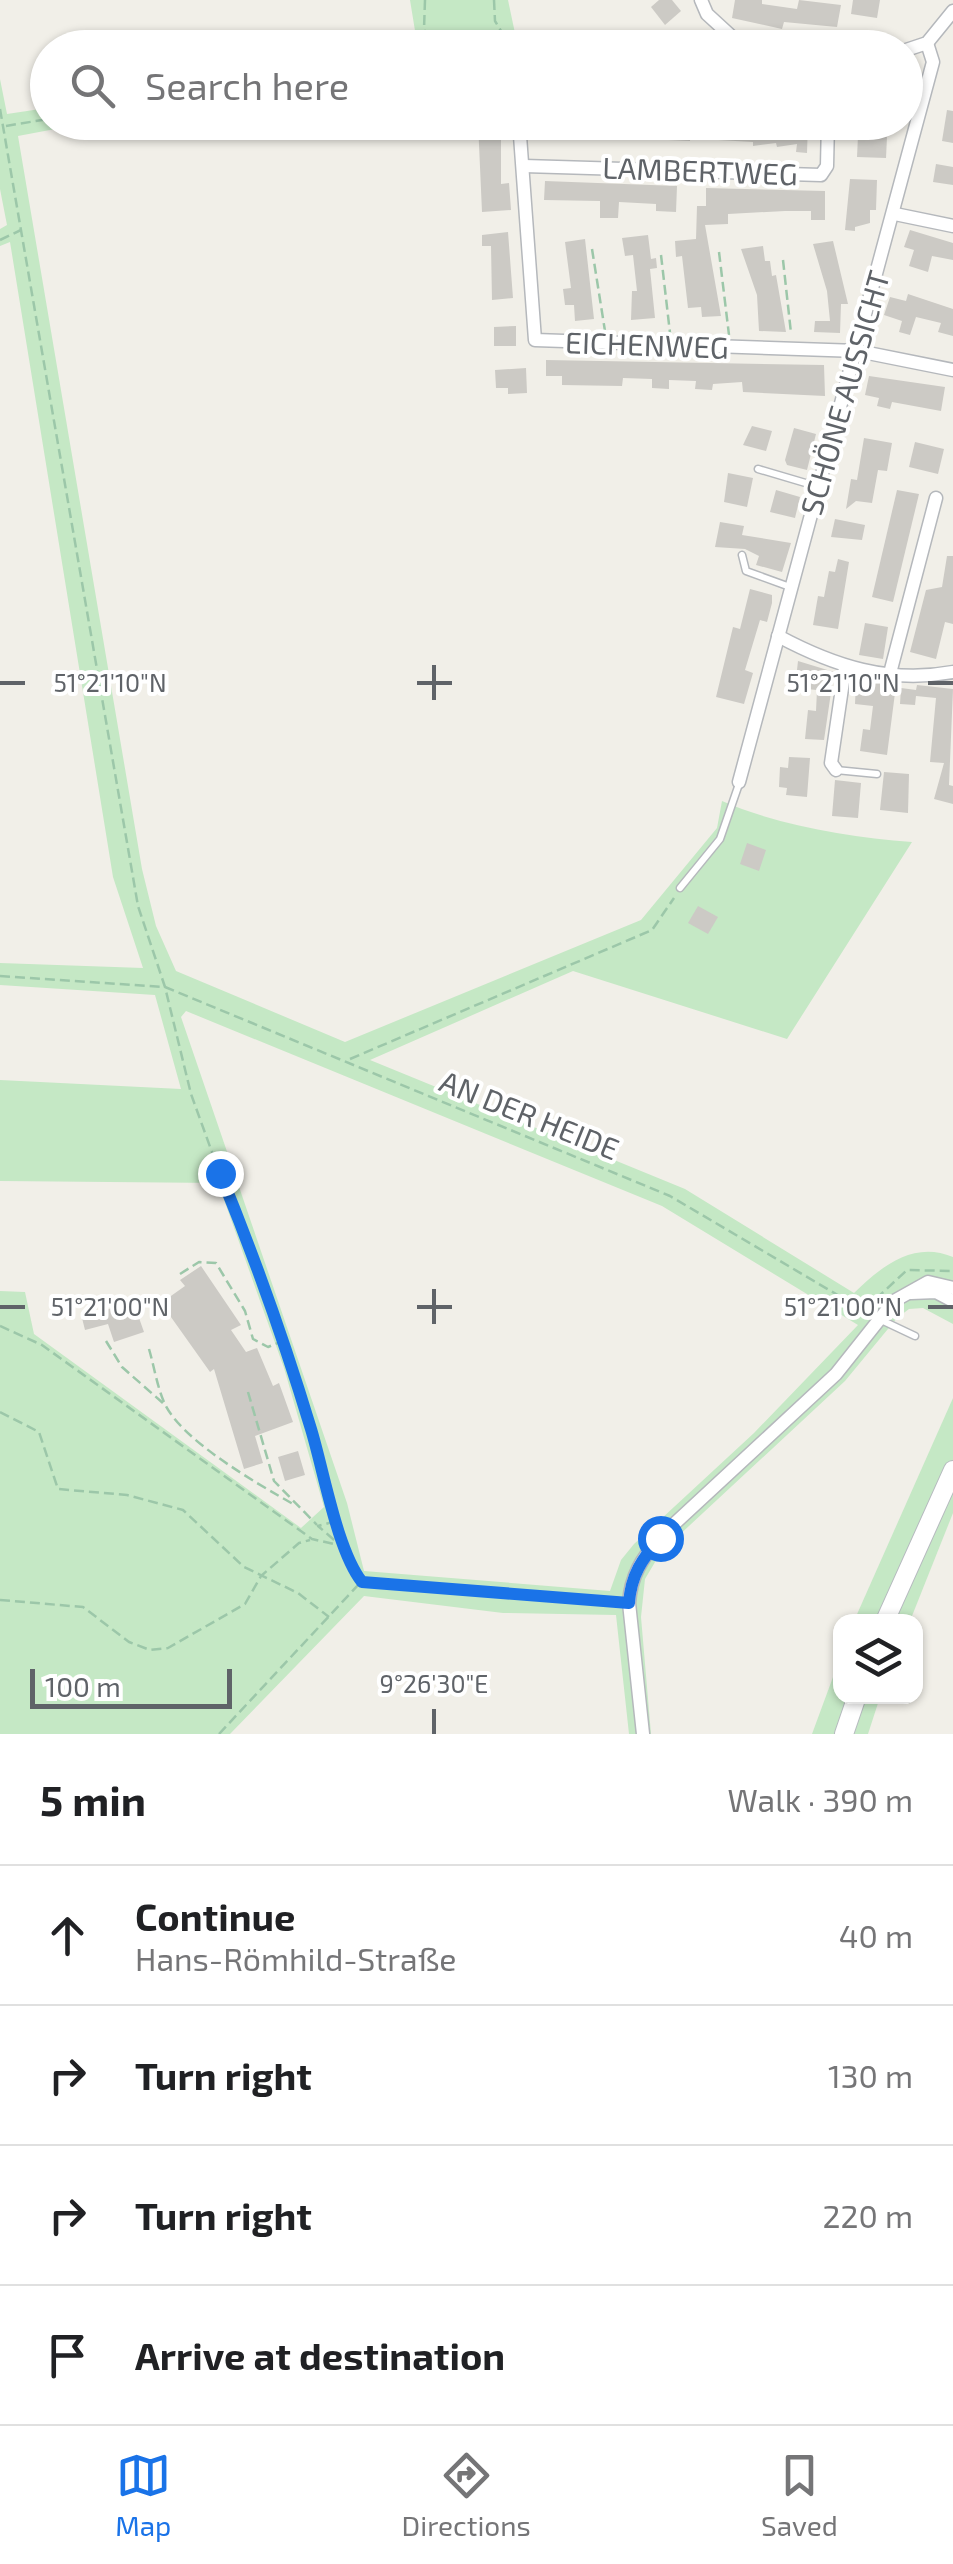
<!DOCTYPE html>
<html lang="en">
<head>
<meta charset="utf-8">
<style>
  :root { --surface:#fff; --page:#f6f6f6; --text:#202124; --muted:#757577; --line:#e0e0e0; --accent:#1a73e8 }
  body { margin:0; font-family:"Exo 2",sans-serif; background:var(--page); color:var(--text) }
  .controls { position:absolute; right:30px; bottom:30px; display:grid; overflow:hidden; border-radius:20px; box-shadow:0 2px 8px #0004 }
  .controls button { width:90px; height:90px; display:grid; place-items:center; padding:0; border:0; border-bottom:2px solid var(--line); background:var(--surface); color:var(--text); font:50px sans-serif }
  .scale { position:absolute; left:30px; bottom:25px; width:202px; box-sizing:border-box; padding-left:10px; border:5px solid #5f6368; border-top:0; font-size:28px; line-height:35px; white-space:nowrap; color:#5f6368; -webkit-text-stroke:8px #fff; paint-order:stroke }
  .stop { position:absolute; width:30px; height:30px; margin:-22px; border:8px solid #1a73e8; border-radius:50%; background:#fff }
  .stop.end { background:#1a73e8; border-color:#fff; box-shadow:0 2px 10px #0008 }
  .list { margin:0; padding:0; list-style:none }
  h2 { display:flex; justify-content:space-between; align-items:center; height:130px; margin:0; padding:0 40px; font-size:42px }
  h2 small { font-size:32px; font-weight:400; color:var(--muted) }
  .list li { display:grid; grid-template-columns:65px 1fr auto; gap:30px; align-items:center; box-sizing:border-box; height:140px; padding:0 40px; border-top:2px solid var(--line) }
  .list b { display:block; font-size:38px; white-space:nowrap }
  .list p { margin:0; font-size:32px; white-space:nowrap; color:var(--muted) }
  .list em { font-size:32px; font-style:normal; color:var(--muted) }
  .icon { flex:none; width:55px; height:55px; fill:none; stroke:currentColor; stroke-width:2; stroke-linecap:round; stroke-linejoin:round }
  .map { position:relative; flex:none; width:953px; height:1734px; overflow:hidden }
  .search { position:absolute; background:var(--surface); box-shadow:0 2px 8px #0004; left:30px; right:30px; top:30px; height:110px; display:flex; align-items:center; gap:25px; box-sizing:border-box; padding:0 35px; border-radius:55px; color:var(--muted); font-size:38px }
  .sheet { height:690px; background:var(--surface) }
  nav { display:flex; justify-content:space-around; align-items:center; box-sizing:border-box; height:140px; border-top:2px solid var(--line); background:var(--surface); font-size:28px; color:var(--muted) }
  nav a { display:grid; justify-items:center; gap:5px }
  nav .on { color:var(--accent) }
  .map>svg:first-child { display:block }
</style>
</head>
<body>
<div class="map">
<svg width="953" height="1734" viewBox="0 0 953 1734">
  <rect width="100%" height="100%" fill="#f1efe8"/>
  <!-- green -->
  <g fill="#c5e8c5" fill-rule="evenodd">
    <path d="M410,0H508L516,38L392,47L417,43Z"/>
    <path d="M0,79L7,114L47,108L48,122L87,123L18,136L142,869L156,926L176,971L345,1042L641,920L717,828L722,801C780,826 849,837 912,842L787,1039L573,971L370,1060L685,1189L854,1293C881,1267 913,1240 953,1257V1324L923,1308L909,1309L897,1318L845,1381L661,1552L645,1579L641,1617L651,1734H629L616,1615L503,1613L364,1596L230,1734H0V1291L25,1292L34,1334L301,1528L324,1507L284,1368L218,1183L0,1181V1080L181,1089L155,995L0,985V963L143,968L113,877L10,242L0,246V229L7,225L0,189ZM186,1011L662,1206L858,1325L754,1433L634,1544L621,1560L610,1591L364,1571L347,1503L181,1017Z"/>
    <path d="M953,1398V1513L910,1621H854Z"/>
    <path d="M840,1658V1696L880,1697L868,1734H812Z"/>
  </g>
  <!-- building -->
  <g fill="#cccac5">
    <path d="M659,0H672L681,11L665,25L651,7Z"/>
    <path d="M735,0H762V4L797,9L799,0L841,5L837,27L784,22L782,29L732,18Z"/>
    <path d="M853,0H880L877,18L851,14Z"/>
    <path d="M947,110L953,111V143L942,141Z"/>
    <path d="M478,122H501V184L509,183L511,210L482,212Z"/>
    <path d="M623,122H642L641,135L623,134Z"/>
    <path d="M669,122H691L690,141L668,140Z"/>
    <path d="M808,123L807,153L796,152L797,144L777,147L776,143L753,146V142L718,140L717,124Z"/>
    <path d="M858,136L887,137L886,158L857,157Z"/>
    <path d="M936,164L953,167V185L933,182Z"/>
    <path d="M850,179L877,180L876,210H870V223L855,227V231L845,230Z"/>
    <path d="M545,181L677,186L676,212L656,211V204L619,202L618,218H600V201L544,200Z"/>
    <path d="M706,188L825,191V220H811V211H785L728,214V224L705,225L721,316L702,317L701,307L688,308L682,256L676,257L675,241L696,239L697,206H706Z"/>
    <path d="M910,230L953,243V260L932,256L928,272L909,266L914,250L904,247Z"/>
    <path d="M508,232L513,298L492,300L491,246H482V235Z"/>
    <path d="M648,235L651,259L656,258L657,268L650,269L655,318L631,320L632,291H637L633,255L625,256L622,238Z"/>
    <path d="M585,239L594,319L575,321L574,305H565L563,289L571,288L565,242Z"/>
    <path d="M833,241L848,304H841L840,333L814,332L815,321H830L827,291L813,244Z"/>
    <path d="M763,246L765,261H770L772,276L776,275L786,332L759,331L757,295L741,249Z"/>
    <path d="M908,294L953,309V336L938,332L941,323L916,317L910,335L899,332L902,321L884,315L890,297L906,301Z"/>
    <path d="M516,326V346H494V327Z"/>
    <path d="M546,360L824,365L825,396L743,392L742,382L713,384L712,390L695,389L696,381L669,380V389L652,388V379L623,378L622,386L562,385V376H546Z"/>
    <path d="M526,368L527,393L508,394V388H496L495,370Z"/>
    <path d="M869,376L945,387L941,411L892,402L890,409L877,406L879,398L865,395Z"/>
    <path d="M752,426L772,431L766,451L743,445Z"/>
    <path d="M794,428L816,434L807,470L787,465L785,460Z"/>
    <path d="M864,438L892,443L887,471L878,470L872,503L856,501L846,509L851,479L857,480Z"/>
    <path d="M915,442L944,449L938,474L909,467Z"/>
    <path d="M728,473L753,478L747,507L724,502Z"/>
    <path d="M776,490L800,497L795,518L770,512Z"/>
    <path d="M897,490L919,494L893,602L872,597Z"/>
    <path d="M835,519L865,525L862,540L831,537Z"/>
    <path d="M720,522L744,526L742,535L791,543L782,572L756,565L759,556L745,549L715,547Z"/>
    <path d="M947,556H953V624L945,622L936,659L910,652L926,590L942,587Z"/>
    <path d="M838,559L849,562L838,629L813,625L818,596L824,597L829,571L835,572Z"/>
    <path d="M750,589L772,595V603L767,622L760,620L745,670L753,673L744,704L716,697L733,627L740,629Z"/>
    <path d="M865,623L888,627L883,659L859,655Z"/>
    <path d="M798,661L834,672L824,740L805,739L808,710L816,711L817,690L795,688Z"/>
    <path d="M856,681L880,683V692L895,693L887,755L860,751L863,729L870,730L873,706L855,704Z"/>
    <path d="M917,685L953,689L949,785L953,786V804L934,799L944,763L930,762L936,698L916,696L915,705L900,704L901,688L916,690Z"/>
    <path d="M789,757L810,758L807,797L786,795L787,788L779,787L780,767L788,768Z"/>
    <path d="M884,772L909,774L908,813L880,810Z"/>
    <path d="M835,780L861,783L858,818L832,816Z"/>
    <path d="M747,843L766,850L759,871L740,864Z"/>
    <path d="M698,906L718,917L708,934L688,923Z"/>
    <path d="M201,1266L241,1325L231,1330L246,1352L257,1348L273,1386L279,1383L293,1422L255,1436L263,1463L244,1469L214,1369L210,1372L161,1303L185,1286L180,1280Z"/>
    <path d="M133,1301L144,1332L114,1342L108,1324L85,1330L82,1318Z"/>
    <path d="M298,1451L305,1475L285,1481L278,1457Z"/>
  </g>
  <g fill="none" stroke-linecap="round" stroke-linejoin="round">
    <!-- lane casing -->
    <g stroke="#b5b8bc" stroke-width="9">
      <g id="lane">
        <path d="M758,469L819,487"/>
        <path d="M742,555L746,571L790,587"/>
        <path d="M836,770L877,774"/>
        <path d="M680,888L720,839L739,784"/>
        <path d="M879,1319L915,1336"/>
      </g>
    </g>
    <!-- street casing -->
    <g stroke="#b5b8bc" stroke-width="15">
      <g id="street">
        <path d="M701,0L707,14L744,48"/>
        <path d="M509,48H650"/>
        <path d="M906,50L927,43L953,11"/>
        <path d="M519,122L535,340L858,351L953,370"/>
        <path d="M524,166L821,175L827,166L828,122"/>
        <path d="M895,214L953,226"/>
        <path d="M778,636C834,666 889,684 953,672"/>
        <path d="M889,677L936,498"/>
        <path d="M836,770L831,763L845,668"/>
        <path d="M739,782L933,62L927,43"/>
        <path d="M911,1293L936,1292L953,1301"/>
        <path d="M643,1734L629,1603C631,1575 642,1559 659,1538L836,1374L894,1301L928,1282L953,1288"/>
      </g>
    </g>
    <!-- secondary casing -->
    <g stroke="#b6babf" stroke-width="20">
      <g id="secondary">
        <path d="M885,1621L953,1470"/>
        <path d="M844,1734L857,1696"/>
      </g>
    </g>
    <!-- path -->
    <g stroke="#9cc7a9" stroke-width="2.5" stroke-dasharray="10 5" stroke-linecap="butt">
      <path d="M425,0L424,29L430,48"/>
      <path d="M494,0L495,21L504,36"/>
      <path d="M454,48L495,45"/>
      <path d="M0,109L138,906L165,987L191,1094L305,1410L338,1520L340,1545"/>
      <path d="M6,126L48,119"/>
      <path d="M0,240L21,230"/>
      <path d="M592,249L605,331"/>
      <path d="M719,252L729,335"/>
      <path d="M661,255L670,333"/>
      <path d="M783,260L791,333"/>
      <path d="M0,976L165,987L670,1196L868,1313"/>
      <path d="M350,1059L652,930L674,898"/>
      <path d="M180,1274L199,1262L216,1263L245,1311L253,1339L268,1347L280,1342"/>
      <path d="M865,1309L907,1270L953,1271"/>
      <path d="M0,1326L42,1345L312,1539L338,1545"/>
      <path d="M106,1341L122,1367L164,1404"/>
      <path d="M149,1349C154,1366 157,1386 164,1402C180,1440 258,1484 293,1504"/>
      <path d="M248,1392L274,1481L317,1525"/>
      <path d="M0,1412L39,1432L58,1489L127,1495L183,1510L244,1567L298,1593L329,1617"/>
      <path d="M336,1521L318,1526L340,1545L362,1582L617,1602"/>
      <path d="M0,1600L83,1607L129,1642L150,1650L168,1648L245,1604L261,1576L299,1543L310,1540"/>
      <path d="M219,1734L360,1583"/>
    </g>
    <!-- lane -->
    <use href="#lane" stroke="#fff" stroke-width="6"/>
    <!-- street -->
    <use href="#street" stroke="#fff" stroke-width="12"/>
    <!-- secondary -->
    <use href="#secondary" stroke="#fff" stroke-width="18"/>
  </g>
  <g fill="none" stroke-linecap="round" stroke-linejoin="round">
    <!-- route -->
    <path stroke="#1a73e8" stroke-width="12" d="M220,1173C254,1256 285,1343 311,1429C324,1472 337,1550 362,1582L629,1603C631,1575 642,1559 660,1538"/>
  </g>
  <!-- ticks -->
  <path fill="none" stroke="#5f6368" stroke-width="4" d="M434,665V700M0,683H25M417,683H452M928,683H953M434,1289V1324M0,1307H25M417,1307H452M928,1307H953M434,1709V1734"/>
  <g text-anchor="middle" stroke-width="8" stroke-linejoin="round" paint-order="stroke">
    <!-- street labels -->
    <g font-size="30" fill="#5f6368" stroke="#fff">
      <text transform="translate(700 172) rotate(2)" y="10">LAMBERTWEG</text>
      <text transform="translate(647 346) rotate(2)" y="10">EICHENWEG</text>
      <text transform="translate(846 393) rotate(-74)" y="10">SCHÖNE AUSSICHT</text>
      <text transform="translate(529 1116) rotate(22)" y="10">AN DER HEIDE</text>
    </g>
  </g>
  <g font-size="25" text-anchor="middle" fill="#5f6368" stroke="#fff" stroke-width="8" stroke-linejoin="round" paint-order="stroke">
    <text x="110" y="692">51°21'10"N</text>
    <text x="843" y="692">51°21'10"N</text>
    <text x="110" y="1316">51°21'00"N</text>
    <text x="843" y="1316">51°21'00"N</text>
    <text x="434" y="1693">9°26'30"E</text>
  </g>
</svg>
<div class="controls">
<button><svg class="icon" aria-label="layers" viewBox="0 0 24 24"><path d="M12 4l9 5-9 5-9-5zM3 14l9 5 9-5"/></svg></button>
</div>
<div class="scale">100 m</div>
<div class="stop" style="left:660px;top:1538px"></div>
<div class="stop end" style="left:220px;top:1173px"></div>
<div class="search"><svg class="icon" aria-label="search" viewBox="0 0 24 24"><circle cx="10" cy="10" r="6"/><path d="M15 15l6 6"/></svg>Search here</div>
</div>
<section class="sheet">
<h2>5 min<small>Walk · 390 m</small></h2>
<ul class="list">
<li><svg class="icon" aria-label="ahead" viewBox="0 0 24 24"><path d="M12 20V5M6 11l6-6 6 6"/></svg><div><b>Continue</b><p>Hans-Römhild-Straße</p></div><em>40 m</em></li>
<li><svg class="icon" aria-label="right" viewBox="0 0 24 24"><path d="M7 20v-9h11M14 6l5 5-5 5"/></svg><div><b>Turn right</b></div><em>130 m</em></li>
<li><svg class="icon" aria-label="right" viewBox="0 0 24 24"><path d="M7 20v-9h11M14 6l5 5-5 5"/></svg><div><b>Turn right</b></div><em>220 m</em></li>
<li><svg class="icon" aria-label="arrive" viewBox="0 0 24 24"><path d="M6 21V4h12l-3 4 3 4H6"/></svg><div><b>Arrive at destination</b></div></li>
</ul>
</section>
<nav>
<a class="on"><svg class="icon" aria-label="map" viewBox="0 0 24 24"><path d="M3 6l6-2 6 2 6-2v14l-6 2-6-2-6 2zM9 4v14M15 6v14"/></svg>Map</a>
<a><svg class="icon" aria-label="directions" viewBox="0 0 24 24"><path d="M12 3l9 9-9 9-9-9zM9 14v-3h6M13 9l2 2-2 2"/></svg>Directions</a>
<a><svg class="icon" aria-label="saved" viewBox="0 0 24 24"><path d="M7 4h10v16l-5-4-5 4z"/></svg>Saved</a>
</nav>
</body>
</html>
